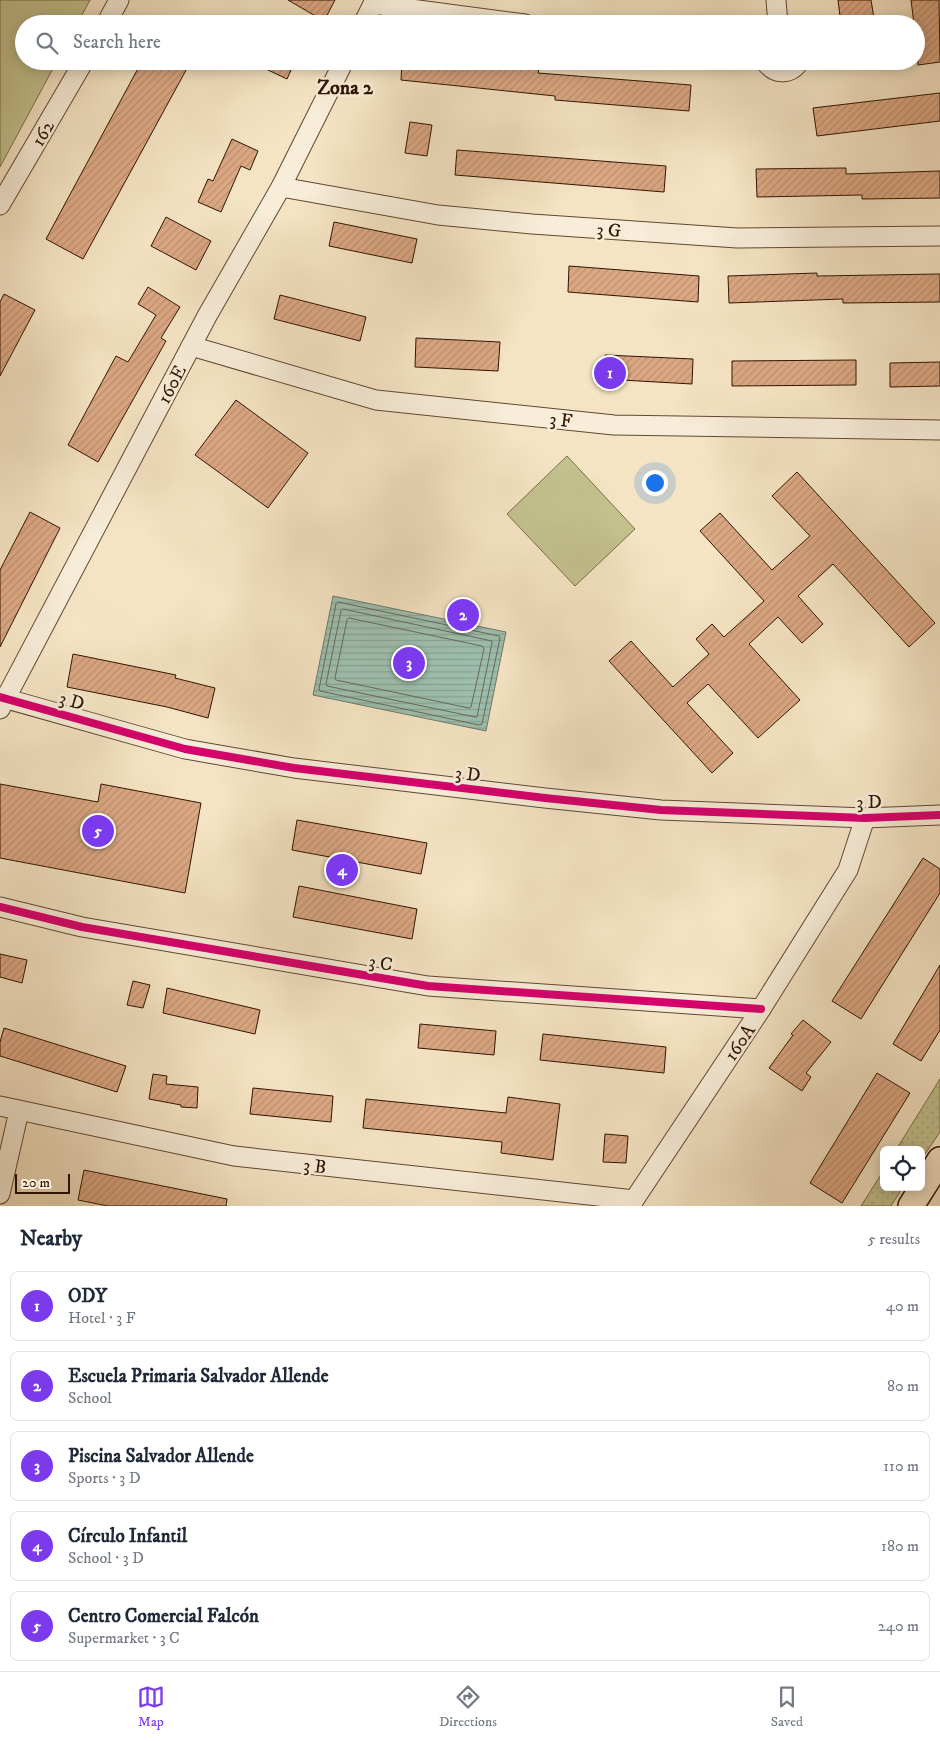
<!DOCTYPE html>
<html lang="en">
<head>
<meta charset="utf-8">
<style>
  :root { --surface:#fff; --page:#f6f6f7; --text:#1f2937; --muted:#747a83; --line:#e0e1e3; --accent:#7c3aed }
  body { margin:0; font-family:"IM FELL DW Pica",serif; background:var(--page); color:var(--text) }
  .controls { position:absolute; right:15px; bottom:15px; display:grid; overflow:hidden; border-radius:8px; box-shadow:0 2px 12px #0003 }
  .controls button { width:45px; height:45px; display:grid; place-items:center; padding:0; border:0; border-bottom:1px solid var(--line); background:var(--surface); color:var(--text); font:25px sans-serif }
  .scale { position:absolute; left:15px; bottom:12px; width:55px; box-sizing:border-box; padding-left:5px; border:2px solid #301400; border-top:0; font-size:14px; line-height:18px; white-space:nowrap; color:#301400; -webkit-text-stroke:4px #f8edd9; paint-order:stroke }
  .you { position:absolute; left:654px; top:482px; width:18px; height:18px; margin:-12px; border:4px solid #fff; border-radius:50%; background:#1a73e8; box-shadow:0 0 0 8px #1a73e833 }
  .badge { display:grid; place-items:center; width:32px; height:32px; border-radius:50%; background:var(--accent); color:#fff; font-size:16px; font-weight:700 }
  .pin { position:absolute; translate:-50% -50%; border:2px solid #fff; box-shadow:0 1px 5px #0006 }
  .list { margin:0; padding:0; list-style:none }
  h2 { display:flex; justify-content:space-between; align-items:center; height:65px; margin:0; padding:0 20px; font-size:21px }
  h2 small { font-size:16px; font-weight:400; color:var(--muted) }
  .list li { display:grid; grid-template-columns:32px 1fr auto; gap:15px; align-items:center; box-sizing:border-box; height:70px; margin:0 10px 10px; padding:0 10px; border:1px solid var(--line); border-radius:8px }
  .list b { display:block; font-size:19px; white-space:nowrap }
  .list p { margin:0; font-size:16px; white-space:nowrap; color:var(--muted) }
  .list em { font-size:16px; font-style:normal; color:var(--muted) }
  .icon { flex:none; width:28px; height:28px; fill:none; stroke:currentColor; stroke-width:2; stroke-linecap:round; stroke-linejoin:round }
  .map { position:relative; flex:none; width:940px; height:1206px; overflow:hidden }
  .search { position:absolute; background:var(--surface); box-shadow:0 2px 12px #0003; left:15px; right:15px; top:15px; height:55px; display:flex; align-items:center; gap:12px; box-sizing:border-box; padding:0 18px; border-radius:28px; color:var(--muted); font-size:19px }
  .sheet { height:465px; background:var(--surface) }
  nav { display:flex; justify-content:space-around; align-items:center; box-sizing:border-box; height:70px; border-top:1px solid var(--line); background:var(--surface); font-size:14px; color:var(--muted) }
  nav a { display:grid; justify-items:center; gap:2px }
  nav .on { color:var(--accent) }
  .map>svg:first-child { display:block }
</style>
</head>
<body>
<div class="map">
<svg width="940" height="1206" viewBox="0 0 940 1206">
  <defs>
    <pattern id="grass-dots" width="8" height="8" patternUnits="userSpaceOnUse" patternTransform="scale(1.25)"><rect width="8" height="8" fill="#c3c28f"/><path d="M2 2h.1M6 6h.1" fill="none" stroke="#a8a67a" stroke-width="1.8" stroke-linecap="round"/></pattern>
    <pattern id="water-rules" width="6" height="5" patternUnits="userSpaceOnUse" patternTransform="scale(1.25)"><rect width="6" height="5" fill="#9dbfaf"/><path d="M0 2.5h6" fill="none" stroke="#88a395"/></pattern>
    <pattern id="building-hatch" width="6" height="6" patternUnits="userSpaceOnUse" patternTransform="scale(1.25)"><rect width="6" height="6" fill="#dca884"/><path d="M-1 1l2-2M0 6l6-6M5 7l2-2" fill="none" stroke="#bd9070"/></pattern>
  </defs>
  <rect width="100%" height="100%" fill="#f5e4c4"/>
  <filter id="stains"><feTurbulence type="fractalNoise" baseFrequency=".004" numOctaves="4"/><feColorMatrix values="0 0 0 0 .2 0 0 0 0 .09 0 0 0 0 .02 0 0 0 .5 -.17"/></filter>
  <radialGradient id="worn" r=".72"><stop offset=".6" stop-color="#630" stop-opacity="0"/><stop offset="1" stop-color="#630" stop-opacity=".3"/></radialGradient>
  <!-- grass -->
  <g fill="url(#grass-dots)" stroke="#7a6b48">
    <path d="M940,1079V1132L921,1160V1150H896Z"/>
    <path d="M884,1170V1187H903L891,1206H861Z"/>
  </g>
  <!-- park -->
  <g fill="#c3c28f" stroke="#7a6b48">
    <path d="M0,0H90L77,24H24V61H57L0,167Z"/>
    <path d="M567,456L635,529L575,586L507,514Z"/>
  </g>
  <!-- water -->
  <path fill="url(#water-rules)" stroke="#717b69" d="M333,596L506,632L486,731L313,695Z"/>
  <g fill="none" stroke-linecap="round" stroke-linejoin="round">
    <!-- shore -->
    <g stroke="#666a58" stroke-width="1">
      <path d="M338,602L499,636L500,638L482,724L479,725L320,691L319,689L336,604Z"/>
      <path d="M343,609L492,641V643L477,717H475L327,686L326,684L341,611Z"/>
      <path d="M349,618L482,646L484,649L471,707L469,708L336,680L335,678L347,620Z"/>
    </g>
  </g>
  <!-- building -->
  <g fill="url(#building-hatch)" stroke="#301400">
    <path d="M288,0H335L324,21Z"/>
    <path d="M838,0H871L875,24H841Z"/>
    <path d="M911,0H939L940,62L918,65L916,24H914Z"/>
    <path d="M142,61H191L83,259L46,239Z"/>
    <path d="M249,61H295L287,79Z"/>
    <path d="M402,61H464L539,69L538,73L691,85L689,111L555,100V96L401,80Z"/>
    <path d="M940,93V121L817,136L813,108Z"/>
    <path d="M410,122L432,125L427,156L405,153Z"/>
    <path d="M232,139L258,151L250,170L241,166L221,212L198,202L208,179L213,181Z"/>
    <path d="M457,150L666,166L664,192L455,175Z"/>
    <path d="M846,168V174L940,171V198L862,199V195L757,197L756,169Z"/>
    <path d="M166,217L211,241L196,270L151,246Z"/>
    <path d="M334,222L417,239L412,263L329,246Z"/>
    <path d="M569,266L699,276L698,302L568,292Z"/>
    <path d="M817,273V276L940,274V302L843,303V299L729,303L728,276Z"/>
    <path d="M148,287L180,307L161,338L166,341L98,462L68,445L116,356L128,362L156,315L138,304Z"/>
    <path d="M4,294L35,310L0,376V302Z"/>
    <path d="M280,295L366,317L360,341L274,319Z"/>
    <path d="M416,338L500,342L498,371L415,367Z"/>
    <path d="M605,355L693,359L692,384L604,379Z"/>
    <path d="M856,360V385L732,386V361Z"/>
    <path d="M940,362V386L890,387V363Z"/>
    <path d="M236,400L308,453L268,508L195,455Z"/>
    <path d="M797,472L935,623L909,647L833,564L798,596L823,624L802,643L778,617L749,644L800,700L758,738L708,684L687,703L733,753L712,773L609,661L631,641L673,687L709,654L696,639L712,624L724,637L764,601L700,531L720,513L772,570L810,536L772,496Z"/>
    <path d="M30,512L60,528L0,647V570Z"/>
    <path d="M73,654L176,675L175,678L215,688L208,718L167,707L67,687Z"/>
    <path d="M0,784L98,802L101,784L201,803L185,893L0,858Z"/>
    <path d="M297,820L427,843L421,874L292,850Z"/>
    <path d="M923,858L940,869V893L861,1019L832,1001Z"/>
    <path d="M299,886L417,909L412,939L293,917Z"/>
    <path d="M0,954L27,960L22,983L0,977Z"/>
    <path d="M940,965V1030L921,1061L893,1044Z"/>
    <path d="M133,981L150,985L143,1008L127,1005Z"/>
    <path d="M167,988L260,1010L255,1034L163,1013Z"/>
    <path d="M803,1020L831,1042L806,1073L811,1077L802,1091L769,1068L793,1035L791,1034Z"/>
    <path d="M420,1024L496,1031L494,1055L418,1048Z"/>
    <path d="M4,1028L126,1066L117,1092L0,1056V1042Z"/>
    <path d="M543,1034L666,1047L664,1073L540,1060Z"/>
    <path d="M877,1073L910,1093L842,1203L810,1183Z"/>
    <path d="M153,1074L167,1076L166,1084L198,1087L197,1108L181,1107V1105L149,1099Z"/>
    <path d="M253,1088L333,1096L331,1122L250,1114Z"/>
    <path d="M508,1097L560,1104L553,1160L501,1153L502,1142L363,1128L366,1099L506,1113Z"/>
    <path d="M605,1134L628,1136L626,1163L603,1162Z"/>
    <path d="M84,1170L227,1199L226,1206H108L78,1200Z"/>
  </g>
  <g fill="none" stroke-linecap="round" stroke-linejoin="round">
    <!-- minor casing -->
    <g stroke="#614831" stroke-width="21">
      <g id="minor">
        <path d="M776,0L778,24"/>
        <path d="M373,4L525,24"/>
        <path d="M106,24L119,0"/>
        <path d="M363,24L375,0"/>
        <path d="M765,61C774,75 790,76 800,61"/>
        <path d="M281,187L438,215L532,224L737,238L940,236"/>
        <path d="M0,205L84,61"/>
        <path d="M191,346L376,400L614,425L940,430"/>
        <path d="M0,697L185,749L294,768L545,798L661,810L865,818L940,815"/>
        <path d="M0,709L207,316L281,187L344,61"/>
        <path d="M0,907L82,927L428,986L761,1009"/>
        <path d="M0,1106L234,1156L634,1200"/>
        <path d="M0,1194L19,1111"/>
        <path d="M630,1206L761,1009L848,870L865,818"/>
      </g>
    </g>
    <!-- major casing -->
    <g stroke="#301400" stroke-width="28">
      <path id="major" d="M911,1206L940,1160"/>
    </g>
    <!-- minor -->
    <use href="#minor" stroke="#f8edd9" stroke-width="19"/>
    <!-- major -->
    <use href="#major" stroke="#f5e4c4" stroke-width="25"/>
    <!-- cycleway casing -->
    <g stroke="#f8edd9" stroke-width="11">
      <g id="cycleway">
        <path d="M0,697L185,749L294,768L545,798L661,810L865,818L940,815"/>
        <path d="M0,907L82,927L428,986L761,1009"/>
      </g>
    </g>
    <!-- cycleway -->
    <use href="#cycleway" stroke="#d6006c" stroke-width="8"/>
  </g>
  <g text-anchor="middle" stroke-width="5" stroke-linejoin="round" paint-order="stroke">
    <!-- street labels -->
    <g font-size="19" fill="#301400" stroke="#f8edd9">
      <text transform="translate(42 133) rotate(-60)" y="7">162</text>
      <text transform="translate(609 229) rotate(4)" y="7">3 G</text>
      <text transform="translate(171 384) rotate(-62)" y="7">160E</text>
      <text transform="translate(561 419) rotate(6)" y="7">3 F</text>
      <text transform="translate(72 700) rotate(16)" y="7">3 D</text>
      <text transform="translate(468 773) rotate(7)" y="7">3 D</text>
      <text transform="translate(869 801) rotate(-1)" y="7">3 D</text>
      <text transform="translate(381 962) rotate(10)" y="7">3 C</text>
      <text transform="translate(739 1042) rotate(-56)" y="7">160A</text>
      <text transform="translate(315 1165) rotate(6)" y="7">3 B</text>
    </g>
    <!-- neighbourhood labels -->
    <g font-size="20" font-weight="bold" fill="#301400" stroke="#f8edd9">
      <text x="345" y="94">Zona 2</text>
    </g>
  </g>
  <rect width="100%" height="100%" filter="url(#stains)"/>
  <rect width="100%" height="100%" fill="url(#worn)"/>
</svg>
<div class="controls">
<button><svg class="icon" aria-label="locate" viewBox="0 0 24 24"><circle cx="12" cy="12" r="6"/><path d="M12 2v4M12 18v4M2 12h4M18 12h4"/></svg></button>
</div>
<div class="scale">20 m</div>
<div class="you"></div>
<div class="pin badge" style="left:610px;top:373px">1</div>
<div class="pin badge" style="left:463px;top:615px">2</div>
<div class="pin badge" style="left:409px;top:663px">3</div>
<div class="pin badge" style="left:342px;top:870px">4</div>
<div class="pin badge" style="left:98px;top:831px">5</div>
<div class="search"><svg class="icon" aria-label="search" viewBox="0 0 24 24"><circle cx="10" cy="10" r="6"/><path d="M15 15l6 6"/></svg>Search here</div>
</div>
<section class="sheet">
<h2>Nearby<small>5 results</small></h2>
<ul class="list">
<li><span class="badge">1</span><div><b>ODY</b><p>Hotel · 3 F</p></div><em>40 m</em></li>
<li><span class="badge">2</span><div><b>Escuela Primaria Salvador Allende</b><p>School</p></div><em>80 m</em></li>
<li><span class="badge">3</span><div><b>Piscina Salvador Allende</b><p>Sports · 3 D</p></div><em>110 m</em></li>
<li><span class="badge">4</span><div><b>Círculo Infantil</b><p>School · 3 D</p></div><em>180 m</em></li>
<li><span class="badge">5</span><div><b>Centro Comercial Falcón</b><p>Supermarket · 3 C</p></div><em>240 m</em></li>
</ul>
</section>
<nav>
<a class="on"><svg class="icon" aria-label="map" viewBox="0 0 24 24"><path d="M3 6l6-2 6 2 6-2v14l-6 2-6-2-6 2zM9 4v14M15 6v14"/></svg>Map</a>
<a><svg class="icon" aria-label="directions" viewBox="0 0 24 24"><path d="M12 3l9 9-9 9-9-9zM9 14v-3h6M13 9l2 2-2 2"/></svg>Directions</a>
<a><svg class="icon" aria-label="saved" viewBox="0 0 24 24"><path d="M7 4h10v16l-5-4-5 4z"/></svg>Saved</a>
</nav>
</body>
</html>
